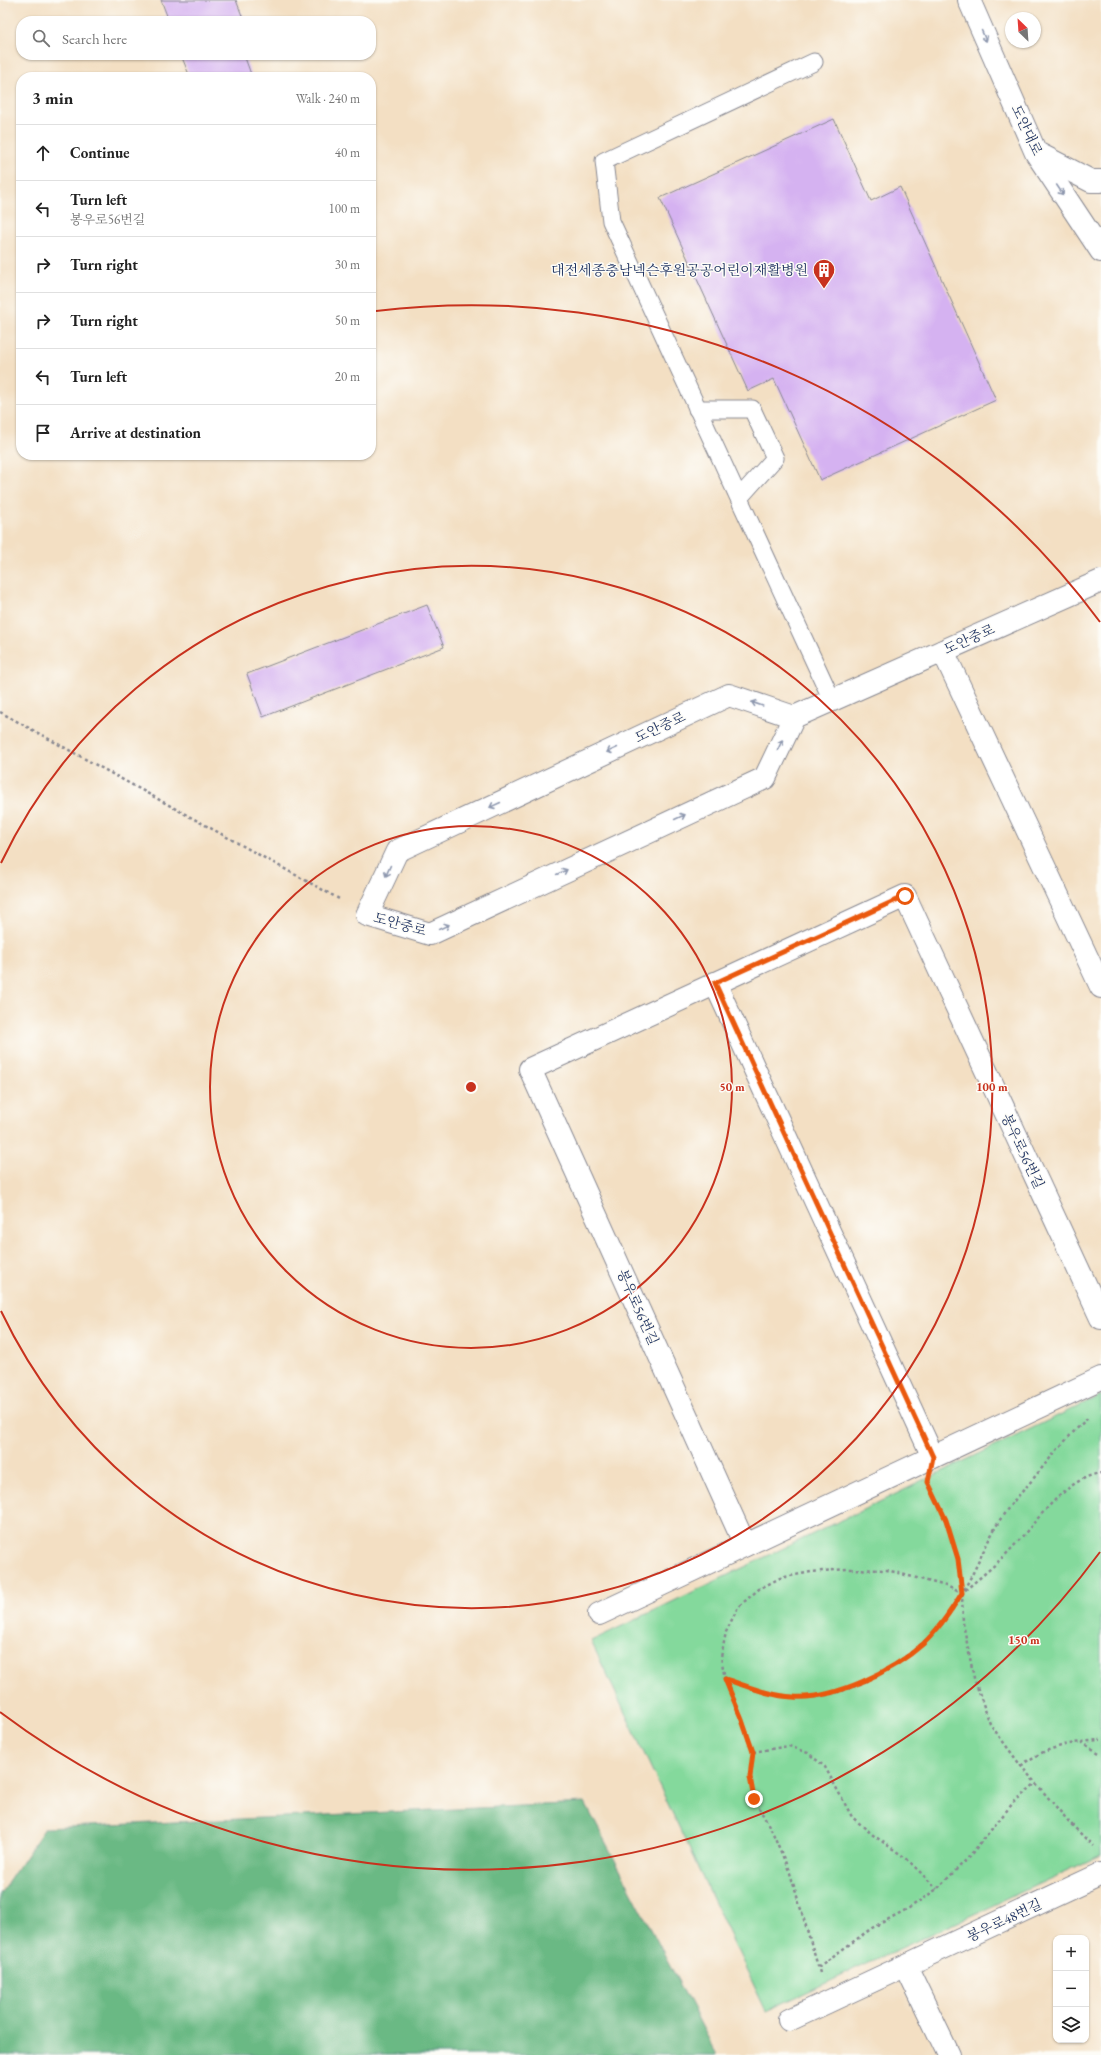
<!DOCTYPE html>
<html lang="en">
<head>
<meta charset="utf-8">
<style>
  :root { --surface:#fff; --page:#f6f6f6; --text:#222; --muted:#767676; --line:#e0e0e0 }
  body { margin:0; font-family:"EB Garamond","Noto Serif KR",serif; background:var(--page); color:var(--text) }
  .controls { position:absolute; right:12px; bottom:12px; display:grid; overflow:hidden; border-radius:8px; box-shadow:0 1px 3px #0004 }
  .controls button { width:36px; height:36px; display:grid; place-items:center; padding:0; border:0; border-bottom:1px solid var(--line); background:var(--surface); color:var(--text); font:20px sans-serif }
  .compass { position:absolute; left:1005px; top:12px; width:36px; height:36px; border-radius:50%; background:var(--surface); box-shadow:0 1px 3px #0004; rotate:335deg }
  .stop { position:absolute; width:12px; height:12px; margin:-9px; border:3px solid #ea580c; border-radius:50%; background:#fff }
  .stop.end { background:#ea580c; border-color:#fff; box-shadow:0 1px 4px #0008 }
  .list { margin:0; padding:0; list-style:none }
  h2 { display:flex; justify-content:space-between; align-items:center; height:52px; margin:0; padding:0 16px; font-size:17px }
  h2 small { font-size:13px; font-weight:400; color:var(--muted) }
  .list li { display:grid; grid-template-columns:26px 1fr auto; gap:12px; align-items:center; box-sizing:border-box; height:56px; padding:0 16px; border-top:1px solid var(--line) }
  .list b { display:block; font-size:15px; white-space:nowrap }
  .list p { margin:0; font-size:13px; white-space:nowrap; color:var(--muted) }
  .list em { font-size:13px; font-style:normal; color:var(--muted) }
  .icon { flex:none; width:22px; height:22px; fill:none; stroke:currentColor; stroke-width:2; stroke-linecap:round; stroke-linejoin:round }
  .map { position:relative; flex:none; width:1101px; height:2055px; overflow:hidden }
  .search { position:absolute; background:var(--surface); box-shadow:0 1px 3px #0004; left:16px; top:16px; width:360px; height:44px; display:flex; align-items:center; gap:10px; box-sizing:border-box; padding:0 14px; border-radius:16px; color:var(--muted); font-size:15px }
  .panel { position:absolute; background:var(--surface); box-shadow:0 1px 3px #0004; left:16px; top:72px; width:360px; height:388px; border-radius:16px }
  .map>svg:first-child { display:block }
</style>
</head>
<body>
<div class="map">
<svg width="1101" height="2055" viewBox="0 0 1101 2055">
  <rect width="100%" height="100%" fill="#fdfcf7"/>
  <filter id="ink" filterUnits="userSpaceOnUse"><feTurbulence type="fractalNoise" baseFrequency=".025" numOctaves="2"/><feDisplacementMap in="SourceGraphic" scale="8" xChannelSelector="R" yChannelSelector="G"/><feConvolveMatrix kernelMatrix="1 2 1 2 8 2 1 2 1" color-interpolation-filters="sRGB"/></filter>
  <filter id="wash" filterUnits="userSpaceOnUse"><feTurbulence type="fractalNoise" baseFrequency=".012" numOctaves="4" result="noise"/><feDisplacementMap in="SourceGraphic" scale="16" xChannelSelector="R" yChannelSelector="G"/><feGaussianBlur stdDeviation="0.9" result="paint"/><feColorMatrix in="noise" values="0 0 0 0 0 0 0 0 0 0 0 0 0 0 0 0 0 1.4 0 .05"/><feComposite in="paint" operator="in"/></filter>
  <g filter="url(#wash)">
    <rect width="100%" height="100%" fill="#f3dfc3"/>
    <!-- green -->
    <path fill="#84d99c" stroke="#50847d" d="M1101,1395V1855L766,2011L591,1641Z"/>
    <!-- forest -->
    <path fill="#6bb984" stroke="#437471" d="M585,1803L717,2055H0V1894L45,1828Z"/>
    <g id="blocks">
      <!-- building -->
      <g fill="#d5b2f1">
        <path d="M161,0H236L244,21H169Z"/>
        <path d="M181,55H244L252,77H190Z"/>
        <path d="M834,119L871,201L900,187L996,400L820,480L774,379L748,391L660,198Z"/>
        <path d="M427,605L444,647L263,717L247,674Z"/>
      </g>
    </g>
  </g>
  <g filter="url(#ink)">
    <use href="#blocks" fill-opacity="0" stroke="#878790" stroke-width="1"/>
    <g fill="none" stroke-linecap="round" stroke-linejoin="round">
      <!-- service casing -->
      <g stroke="#878790" stroke-width="19">
        <g id="service">
          <path d="M814,62L604,161L611,221L832,700"/>
          <path d="M697,409H752L775,458L739,498"/>
        </g>
      </g>
      <!-- minor casing -->
      <g stroke="#878790" stroke-width="24">
        <g id="minor">
          <path d="M943,651L1101,987"/>
          <path d="M794,717L729,695L397,851L367,915L430,934L765,778L794,717L1101,581"/>
          <path d="M715,983L933,1457"/>
          <path d="M745,1545L530,1069L905,896L1101,1318"/>
          <path d="M599,1614L1101,1378"/>
          <path d="M906,1966L949,2055"/>
          <path d="M789,2020L1101,1874"/>
        </g>
      </g>
      <!-- secondary casing -->
      <g stroke="#878790" stroke-width="24">
        <g id="secondary">
          <path d="M969,0L1036,153L1101,251"/>
          <path d="M1037,153L1091,181H1101"/>
        </g>
      </g>
      <!-- path -->
      <g stroke="#878790" stroke-width="2.5" stroke-dasharray="3 3" stroke-linecap="butt">
        <path d="M0,712L341,900"/>
        <path d="M932,1490L946,1520L958,1559L962,1593L963,1623L974,1678L990,1724L1021,1766L1070,1823L1093,1846"/>
        <path d="M725,1680C747,1686 770,1696 793,1697C839,1701 888,1673 922,1644C938,1631 951,1612 961,1594C978,1568 987,1537 1006,1511C1014,1500 1024,1490 1033,1479C1050,1458 1068,1436 1088,1418"/>
        <path d="M1081,1742L1101,1754"/>
        <path d="M753,1752L789,1746L808,1753L825,1767L852,1817L873,1835L907,1859L937,1889"/>
        <path d="M1021,1766C1044,1747 1072,1742 1101,1740"/>
        <path d="M818,1967L872,1928L909,1908L937,1889L968,1858L1013,1803L1036,1783"/>
        <path d="M820,1973L790,1873L772,1831L754,1799L750,1777L753,1752L742,1720L725,1679L721,1657L726,1632L738,1607L759,1589L780,1578L811,1572L848,1569L887,1570L946,1586L962,1593C978,1579 996,1565 1011,1549C1035,1524 1065,1478 1101,1473"/>
      </g>
      <!-- service -->
      <use href="#service" stroke="#fff" stroke-width="17"/>
      <!-- minor -->
      <use href="#minor" stroke="#fff" stroke-width="22"/>
      <!-- secondary -->
      <use href="#secondary" stroke="#fff" stroke-width="22"/>
    </g>
    <!-- one-way arrows -->
    <defs><path id="oneway-shaft" d="M-6 0H5M1.5-3L5.5 0L1.5 3" fill="none" stroke-width="1.6" stroke-linecap="round" stroke-linejoin="round"/></defs>
    <g stroke="#8d97ae">
      <use href="#oneway-shaft" transform="translate(984 36) rotate(66)"/>
      <use href="#oneway-shaft" transform="translate(1060 190) rotate(56)"/>
      <use href="#oneway-shaft" transform="translate(757 704) rotate(-161)"/>
      <use href="#oneway-shaft" transform="translate(780 745) rotate(-65)"/>
      <use href="#oneway-shaft" transform="translate(612 750) rotate(155)"/>
      <use href="#oneway-shaft" transform="translate(495 805) rotate(155)"/>
      <use href="#oneway-shaft" transform="translate(680 817) rotate(-25)"/>
      <use href="#oneway-shaft" transform="translate(388 871) rotate(114)"/>
      <use href="#oneway-shaft" transform="translate(562 872) rotate(-25)"/>
      <use href="#oneway-shaft" transform="translate(444 927) rotate(-25)"/>
    </g>
  </g>
  <g fill="none" stroke-linecap="round" stroke-linejoin="round" filter="url(#ink)">
    <!-- route -->
    <path stroke="#ea580c" stroke-width="5" d="M754,1799L750,1777L753,1752L742,1720L725,1679C747,1686 770,1696 793,1697C834,1700 893,1671 923,1644C939,1629 951,1611 962,1593L958,1559L946,1520L928,1482L933,1457L715,983L905,896"/>
  </g>
  <!-- distance rings -->
  <g fill="none" stroke="#c8321e" stroke-width="2">
    <circle cx="471" cy="1087" r="261"/>
    <path d="M1 863A521 521 0 1 1 1 1311"/>
    <path d="M1100 1552A782 782 0 0 1 0 1712M376 311A782 782 0 0 1 1100 622"/>
  </g>
  <!-- icons -->
  <defs>
    <g id="building-pin" transform="scale(1.15)"><path d="M0 17L-7.5 6A9.5 9.5 0 1 1 7.5 6Z" fill="#c8321e" stroke="#fdfcf7"/><path d="M-4-6H4V6H1V3H-1V6H-4ZM-2.5-4.3h1.7v1.8h-1.7ZM.8-4.3h1.7v1.8H.8ZM-2.5-1h1.7V.8h-1.7ZM.8-1h1.7V.8H.8Z" fill="#fff"/></g>
  </defs>
  <g fill-rule="evenodd">
    <use href="#building-pin" x="824" y="270"/>
  </g>
  <g text-anchor="middle" stroke-width="3" stroke-linejoin="round" paint-order="stroke">
    <!-- street labels -->
    <g font-size="14" fill="#1b2f5e" stroke="#fdfcf7">
      <text transform="translate(1027 130) rotate(65)" y="5">도안대로</text>
      <text transform="translate(969 639) rotate(-24)" y="5">도안중로</text>
      <text transform="translate(660 727) rotate(-25)" y="5">도안중로</text>
      <text transform="translate(400 924) rotate(15)" y="5">도안중로</text>
      <text transform="translate(1023 1151) rotate(65)" y="5">봉우로56번길</text>
      <text transform="translate(638 1307) rotate(66)" y="5">봉우로56번길</text>
      <text transform="translate(1004 1920) rotate(-25)" y="5">봉우로48번길</text>
    </g>
    <!-- poi labels -->
    <g font-size="14" fill="#1b2f5e" stroke="#fdfcf7" text-anchor="end">
      <text x="808" y="275">대전세종충남넥슨후원공공어린이재활병원</text>
    </g>
  </g>
  <circle cx="471" cy="1087" r="6" fill="#c8321e" stroke="#fdfcf7" stroke-width="2"/>
  <g font-size="12" text-anchor="middle" font-weight="bold" fill="#c8321e" stroke="#fdfcf7" stroke-width="3" stroke-linejoin="round" paint-order="stroke">
    <text x="732" y="1091">50 m</text>
    <text x="992" y="1091">100 m</text>
    <text x="1024" y="1644">150 m</text>
  </g>
</svg>
<div class="controls">
<button>+</button>
<button>−</button>
<button><svg class="icon" aria-label="layers" viewBox="0 0 24 24"><path d="M12 4l9 5-9 5-9-5zM3 14l9 5 9-5"/></svg></button>
</div>
<svg class="compass" viewBox="-18 -18 36 36"><path d="M0-13l5 13h-10z" fill="#e53935"/><path d="M0 13l5-13h-10z" fill="#767676"/></svg>
<div class="stop" style="left:905px;top:896px"></div>
<div class="stop end" style="left:754px;top:1799px"></div>
<div class="search"><svg class="icon" aria-label="search" viewBox="0 0 24 24"><circle cx="10" cy="10" r="6"/><path d="M15 15l6 6"/></svg>Search here</div>
<section class="panel">
<h2>3 min<small>Walk · 240 m</small></h2>
<ul class="list">
<li><svg class="icon" aria-label="ahead" viewBox="0 0 24 24"><path d="M12 20V5M6 11l6-6 6 6"/></svg><div><b>Continue</b></div><em>40 m</em></li>
<li><svg class="icon" aria-label="left" viewBox="0 0 24 24"><path d="M17 20v-9H6M10 6l-5 5 5 5"/></svg><div><b>Turn left</b><p>봉우로56번길</p></div><em>100 m</em></li>
<li><svg class="icon" aria-label="right" viewBox="0 0 24 24"><path d="M7 20v-9h11M14 6l5 5-5 5"/></svg><div><b>Turn right</b></div><em>30 m</em></li>
<li><svg class="icon" aria-label="right" viewBox="0 0 24 24"><path d="M7 20v-9h11M14 6l5 5-5 5"/></svg><div><b>Turn right</b></div><em>50 m</em></li>
<li><svg class="icon" aria-label="left" viewBox="0 0 24 24"><path d="M17 20v-9H6M10 6l-5 5 5 5"/></svg><div><b>Turn left</b></div><em>20 m</em></li>
<li><svg class="icon" aria-label="arrive" viewBox="0 0 24 24"><path d="M6 21V4h12l-3 4 3 4H6"/></svg><div><b>Arrive at destination</b></div></li>
</ul>
</section>
</div>
</body>
</html>
